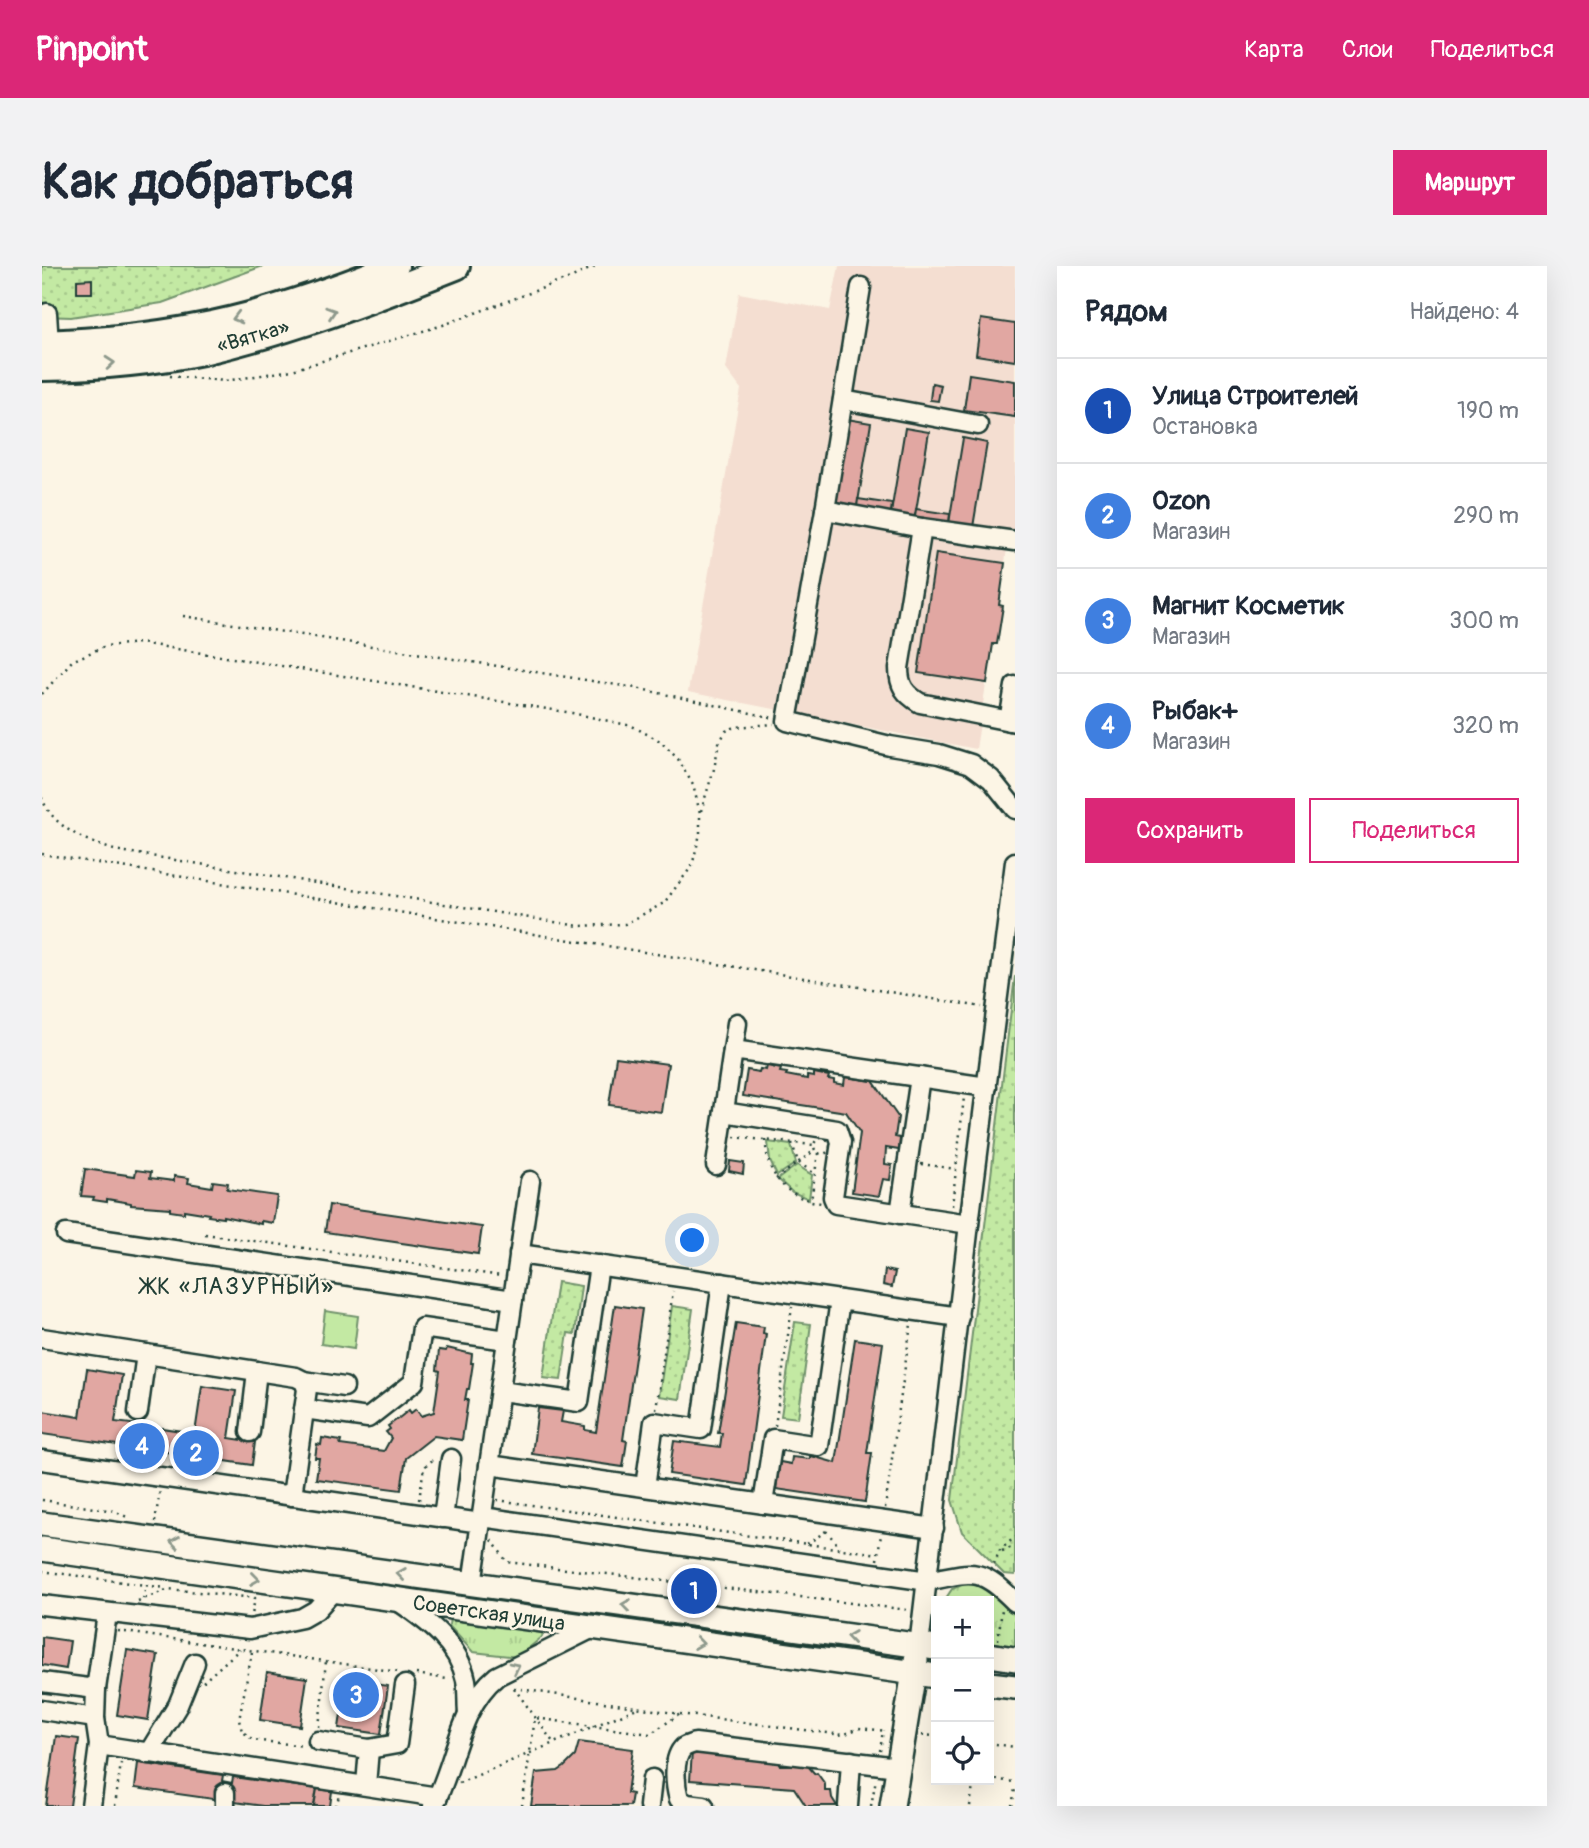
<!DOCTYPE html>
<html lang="ru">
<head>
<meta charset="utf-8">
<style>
  :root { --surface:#fff; --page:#f2f2f3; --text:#1f2937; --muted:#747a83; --line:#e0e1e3; --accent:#db2777 }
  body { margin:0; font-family:Pangolin,sans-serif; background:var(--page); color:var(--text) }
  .controls { position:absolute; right:21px; bottom:21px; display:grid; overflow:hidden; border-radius:0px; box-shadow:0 7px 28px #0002 }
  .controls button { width:63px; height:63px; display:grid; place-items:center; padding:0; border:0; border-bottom:2px solid var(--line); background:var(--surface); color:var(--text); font:35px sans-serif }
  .you { position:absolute; left:651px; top:975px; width:24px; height:24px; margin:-18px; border:5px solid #fff; border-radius:50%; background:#1a73e8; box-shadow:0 0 0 10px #1a73e833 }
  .badge { display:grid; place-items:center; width:46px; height:46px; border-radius:50%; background:var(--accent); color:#fff; font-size:23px; font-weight:700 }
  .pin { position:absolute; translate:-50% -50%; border:4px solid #fff; box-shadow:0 2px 7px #0006 }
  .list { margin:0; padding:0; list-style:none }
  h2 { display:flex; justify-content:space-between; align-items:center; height:91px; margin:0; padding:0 28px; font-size:30px }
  h2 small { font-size:23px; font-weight:400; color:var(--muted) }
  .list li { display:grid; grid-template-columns:46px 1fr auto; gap:21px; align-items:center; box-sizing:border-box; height:105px; padding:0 28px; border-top:2px solid var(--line) }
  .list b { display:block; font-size:26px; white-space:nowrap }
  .list p { margin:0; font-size:23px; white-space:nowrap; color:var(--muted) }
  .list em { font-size:23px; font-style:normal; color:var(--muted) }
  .actions { display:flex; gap:14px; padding:21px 28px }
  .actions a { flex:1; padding:16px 0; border:2px solid var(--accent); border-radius:0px; text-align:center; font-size:24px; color:var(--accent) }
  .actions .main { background:var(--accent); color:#fff }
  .icon { flex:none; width:38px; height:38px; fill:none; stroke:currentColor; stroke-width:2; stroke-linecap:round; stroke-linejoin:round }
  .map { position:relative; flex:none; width:973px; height:1540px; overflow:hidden; border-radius:0px }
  header { display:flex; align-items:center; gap:42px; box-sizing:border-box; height:98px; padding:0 35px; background:var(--accent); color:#fff }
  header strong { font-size:33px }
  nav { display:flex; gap:38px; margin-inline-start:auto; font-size:24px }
  .intro { display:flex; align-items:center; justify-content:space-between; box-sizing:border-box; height:168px; padding:0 42px }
  h1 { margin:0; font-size:49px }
  .button { padding:18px 32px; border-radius:0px; background:var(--accent); color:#fff; font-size:24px; font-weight:700 }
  main { display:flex; gap:42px; padding:0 42px }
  aside { flex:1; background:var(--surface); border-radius:0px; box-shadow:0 7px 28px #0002 }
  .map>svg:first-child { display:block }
</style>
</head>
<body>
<header>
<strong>Pinpoint</strong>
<nav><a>Карта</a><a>Слои</a><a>Поделиться</a></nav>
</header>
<div class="intro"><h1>Как добраться</h1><a class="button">Маршрут</a></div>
<main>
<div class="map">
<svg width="973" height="1540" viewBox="0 0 973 1540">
  <defs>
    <pattern id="grass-tufts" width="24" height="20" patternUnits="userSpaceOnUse" patternTransform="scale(1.75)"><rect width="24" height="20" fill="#c3e9a3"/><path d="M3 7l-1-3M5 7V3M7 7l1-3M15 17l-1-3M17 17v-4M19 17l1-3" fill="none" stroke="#a7c98d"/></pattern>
    <pattern id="park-dots" width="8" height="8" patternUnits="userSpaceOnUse" patternTransform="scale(1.75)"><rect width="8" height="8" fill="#c3e9a3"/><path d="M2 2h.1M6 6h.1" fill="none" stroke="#a7c98d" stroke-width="1.8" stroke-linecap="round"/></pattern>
  </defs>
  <rect width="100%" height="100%" fill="#fcf5e5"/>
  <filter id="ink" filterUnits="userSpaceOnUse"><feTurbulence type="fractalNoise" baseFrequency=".0143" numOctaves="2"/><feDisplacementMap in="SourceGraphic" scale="14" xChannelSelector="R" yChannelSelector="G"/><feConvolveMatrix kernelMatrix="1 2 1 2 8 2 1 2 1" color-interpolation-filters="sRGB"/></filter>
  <g filter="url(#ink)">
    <!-- built -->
    <path fill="#f4ded1" d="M797,0H973V270H967L934,483L646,426L699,123L684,103L697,27L788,44Z"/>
    <!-- grass -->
    <g fill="url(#grass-tufts)" stroke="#71936c" stroke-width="2">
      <path d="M0,1266L698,1364L697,1370L0,1272Z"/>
      <path d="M925,1317L941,1318L973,1349V1384L947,1381V1335H902L910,1323Z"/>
      <path d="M408,1350L502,1362L500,1371L476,1391L431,1386L407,1360Z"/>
    </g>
    <!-- park -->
    <g fill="url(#park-dots)" stroke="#71936c" stroke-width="2">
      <path d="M0,0H221L120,37L29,51L0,50Z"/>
      <path d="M973,710V1309L962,1308L920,1266L910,1234Z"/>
      <path d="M726,876L749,879L754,897L735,910L728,895Z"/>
      <path d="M755,899L770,909L767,933L750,926L736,913Z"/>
      <path d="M515,1016L539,1020L533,1068L526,1067L519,1114L501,1112Z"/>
      <path d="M630,1040L651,1043L638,1133L617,1130Z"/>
      <path d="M753,1056L769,1058L756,1152L739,1150Z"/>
    </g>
    <!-- pitch -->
    <path fill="#c3e9a3" stroke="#71936c" stroke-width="2" d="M283,1045L316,1050L312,1083L279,1078Z"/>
    <!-- building -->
    <g fill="#e1a7a2" stroke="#1f3d34" stroke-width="2">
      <path d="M50,13V27H35V14Z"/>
      <path d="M939,53L973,58V95L934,89Z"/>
      <path d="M927,108L973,115V151L922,144Z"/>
      <path d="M890,117L899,119L896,135L888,134Z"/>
      <path d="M805,153L829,157L814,248L790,243Z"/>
      <path d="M863,162L887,166L872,257L848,253Z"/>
      <path d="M921,172L945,177L930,267L906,263Z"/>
      <path d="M816,233L850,238L848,253L814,248Z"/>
      <path d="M874,243L908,248L906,263L872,257Z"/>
      <path d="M894,287L963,297L957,339L961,340L955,378H951L945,417L876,407Z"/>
      <path d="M574,791L626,798L619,846L567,839Z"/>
      <path d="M725,800L739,803L738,806L745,807L744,809L765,813V810L772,811V807L787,810L786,813L792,814V817L802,819L803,811L831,815L856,851L853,871L858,872L857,884L844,882L843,898L850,899L849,906L848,914L841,913L837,930L810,926L818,867L804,846L701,830L705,804L717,806L718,803L724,804Z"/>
      <path d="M688,895L702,897L701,908L687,905Z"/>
      <path d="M43,903L93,910L94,904L109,906L108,912L132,915V910L147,912L146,917L170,921L171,915L186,917L185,923L235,930L231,957L219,955V958L181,950V952L166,950L167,948L142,944V947L128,945V942L89,939V937L65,933V936L51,934L52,931L39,930Z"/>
      <path d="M287,939L440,961L436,988L283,966Z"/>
      <path d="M843,1004L853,1006L850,1021L841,1019Z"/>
      <path d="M573,1039L600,1043L581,1174L585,1175L581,1201L490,1188L496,1142L521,1145L519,1156L543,1160V1164L554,1166Z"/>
      <path d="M694,1057L722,1061L721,1067L724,1068L704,1219L627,1208L632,1175L678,1181L680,1167H676Z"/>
      <path d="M813,1073L841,1077L825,1187H830L823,1236L734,1223L738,1196L749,1198L750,1191L768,1193V1190L773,1191L794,1197Z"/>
      <path d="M405,1082L430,1088L429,1097H431L427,1123H425L423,1134H426L420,1174L392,1170L364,1192L359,1224L274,1213L277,1192H273L275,1178L279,1179L280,1172L299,1175L298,1179L342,1185L349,1172L344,1166L348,1163L346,1160L357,1152L367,1144L369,1147L374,1143L379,1150L392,1146L398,1105L395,1104L397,1084L404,1085Z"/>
      <path d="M45,1103L80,1109L73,1156L113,1161L110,1184L0,1168V1145L38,1151Z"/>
      <path d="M160,1120L194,1125L187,1172L213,1176L210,1199L110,1184L113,1161L153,1167Z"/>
      <path d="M0,1371L28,1375L24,1403L0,1399Z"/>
      <path d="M85,1384L116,1389L106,1454L75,1449Z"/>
      <path d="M225,1406L265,1412L258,1460L218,1454Z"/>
      <path d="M304,1414L346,1420L339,1468L297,1462Z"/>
      <path d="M14,1470L37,1473L28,1540H4Z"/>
      <path d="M537,1476L591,1483L585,1527L590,1528L588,1540H489L494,1507L516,1505L522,1501L533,1490Z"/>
      <path d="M650,1486L689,1489V1492L711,1494V1492L732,1490V1495L738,1496V1499H749V1495L758,1496V1499L766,1500L773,1508L775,1507L783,1518V1525H789L790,1532L795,1540H764L752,1522L648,1514Z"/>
      <path d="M96,1497L181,1509L180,1515L190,1517L191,1511L275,1523L272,1540H221L93,1522Z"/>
      <path d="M275,1523L290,1525L288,1540H272Z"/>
    </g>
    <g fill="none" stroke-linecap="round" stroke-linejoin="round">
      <!-- minor casing -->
      <g stroke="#1f3d34" stroke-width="23">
        <g id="minor">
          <path d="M819,21L783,244L880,262L973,275"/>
          <path d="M5,47L7,78"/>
          <path d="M801,134L936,159"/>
          <path d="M783,244L745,455L848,480L897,488L929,498L949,513L973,543"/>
          <path d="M880,262L857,402C857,420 863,428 878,437L973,456"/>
          <path d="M967,455L973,420"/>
          <path d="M691,784L695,757"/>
          <path d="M682,846L795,864L799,876L791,931L794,938L927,958"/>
          <path d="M674,899L691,784L945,821"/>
          <path d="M858,948L878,811"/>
          <path d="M24,968L471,1034"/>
          <path d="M477,988L798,1034"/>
          <path d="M0,1072L254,1111L262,1115L265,1123L250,1230"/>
          <path d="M262,1115L302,1121"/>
          <path d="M458,1125L537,1136L557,999"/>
          <path d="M262,1143L326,1152L372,1116L380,1062L465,1074"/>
          <path d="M96,1146L104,1088"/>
          <path d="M208,1166L215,1105"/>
          <path d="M0,1194L439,1257"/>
          <path d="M447,1199L892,1262"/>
          <path d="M603,1221L612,1156L659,1163L680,1017"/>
          <path d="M721,1238L731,1173L777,1180L798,1034L917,1051"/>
          <path d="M440,1251L886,1315C932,1305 938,1301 973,1336"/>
          <path d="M401,1252L409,1193"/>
          <path d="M430,1318L488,915"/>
          <path d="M356,1335C385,1355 416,1376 424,1414C426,1425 425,1437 426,1448"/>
          <path d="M0,1339L208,1363L260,1352L274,1344L292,1324"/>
          <path d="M877,1380L927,958L973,596"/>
          <path d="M0,1416L54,1423L65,1348"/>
          <path d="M0,1444L53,1452"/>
          <path d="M276,1475L327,1483L355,1478L363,1419"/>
          <path d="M57,1479L396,1531"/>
          <path d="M106,1488L136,1439L153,1397"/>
          <path d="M324,1519L327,1483"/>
          <path d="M49,1540L57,1479L53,1452L54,1423"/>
          <path d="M183,1540V1527"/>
          <path d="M391,1540C414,1498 416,1442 455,1410L551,1362"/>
          <path d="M607,1540L610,1513"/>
          <path d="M662,1540L645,1538L637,1533C633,1519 630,1492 642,1481C644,1480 652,1477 653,1477L856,1501"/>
          <path d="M806,1540L809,1495"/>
        </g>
      </g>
      <!-- major casing -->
      <g stroke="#1f3d34" stroke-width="28">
        <g id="major">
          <path d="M0,1258L894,1382"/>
          <path d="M0,1283L894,1410"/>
          <path d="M947,1389L973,1393"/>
          <path d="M947,1418L973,1421"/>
          <path d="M850,1540L874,1394"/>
        </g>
      </g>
      <!-- highway casing -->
      <g stroke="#1f3d34" stroke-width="32">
        <g id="highway">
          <path d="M0,78C52,76 103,72 154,62C217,51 293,24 353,0"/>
          <path d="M0,101C53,100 108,96 160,85C247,65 331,33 414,0"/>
        </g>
      </g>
      <!-- path -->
      <g stroke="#1f3d34" stroke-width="2.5" stroke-dasharray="2 5" stroke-linecap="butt">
        <path d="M128,110L183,115L250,104L401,59L528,12L554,0"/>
        <path d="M141,350L594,422L732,452"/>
        <path d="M0,428L30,395L63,380L98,377L530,447L590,460L618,475L636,493L651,519L658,547V568L650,600L622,637L583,658L537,660L72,584C44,575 11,562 0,532"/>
        <path d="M659,545L672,503L677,477L684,465L693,461L732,458"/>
        <path d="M0,588L940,741"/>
        <path d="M692,871L772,879"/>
        <circle cx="780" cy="880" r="8"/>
        <path d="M724,874C723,904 740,927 769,935"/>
        <path d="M750,877L756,896L773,908"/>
        <path d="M776,887L769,935L779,937"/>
        <path d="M879,898L914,903"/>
        <path d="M734,913L773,884"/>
        <path d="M910,940L922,831"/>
        <path d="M163,968L460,1010"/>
        <path d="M614,1143L631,1025"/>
        <path d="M733,1160L750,1041"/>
        <path d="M0,1234L72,1245L85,1251"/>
        <path d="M377,1234L382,1201L394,1191"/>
        <path d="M455,1234L836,1288"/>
        <path d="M843,1242L869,1058"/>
        <path d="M113,1256L118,1224"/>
        <path d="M784,1265L798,1281"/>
        <path d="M450,1274L465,1296L867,1344"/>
        <path d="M765,1278L784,1265L785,1260"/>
        <path d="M960,1285L973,1280"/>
        <path d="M835,1294L839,1269"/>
        <path d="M952,1298L957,1285L973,1271"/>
        <path d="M0,1305L124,1322"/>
        <path d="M101,1333L104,1319"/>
        <path d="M96,1335L127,1323L213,1332L210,1349"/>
        <path d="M76,1365L357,1406"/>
        <path d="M956,1374L960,1343"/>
        <path d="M210,1386L197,1454L200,1465L211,1474L263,1480"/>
        <path d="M374,1408L405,1413"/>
        <path d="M161,1416L198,1383"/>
        <path d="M472,1422L638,1448L801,1469L817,1462L845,1465"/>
        <path d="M472,1422L511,1476"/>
        <path d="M277,1461L284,1395"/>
        <path d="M880,1469L894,1470"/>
        <path d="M947,1477L973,1481"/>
        <path d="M838,1485L841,1464"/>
        <path d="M947,1513L973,1516"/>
        <path d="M417,1517L595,1442"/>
        <path d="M73,1540L79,1497"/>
        <path d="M294,1540L297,1530"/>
        <path d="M480,1540L493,1452L608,1468L638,1448"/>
        <path d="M829,1540L834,1513"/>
        <path d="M928,1540L932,1514"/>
        <path d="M970,1540L973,1523"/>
      </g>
      <!-- minor -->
      <use href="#minor" stroke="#fcf5e5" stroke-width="18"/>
      <!-- major -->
      <use href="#major" stroke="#fcf5e5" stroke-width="23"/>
      <!-- highway -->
      <use href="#highway" stroke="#fcf5e5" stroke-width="26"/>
    </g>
    <!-- one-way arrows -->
    <defs><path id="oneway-chevron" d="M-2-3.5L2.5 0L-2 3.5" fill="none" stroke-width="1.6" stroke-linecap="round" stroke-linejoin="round" transform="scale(1.75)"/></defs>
    <g stroke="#8e998c">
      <use href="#oneway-chevron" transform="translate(289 46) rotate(-18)"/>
      <use href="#oneway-chevron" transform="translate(195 52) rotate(165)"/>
      <use href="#oneway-chevron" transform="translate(68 97) rotate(-5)"/>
      <use href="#oneway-chevron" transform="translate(133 1276) rotate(-172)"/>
      <use href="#oneway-chevron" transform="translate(359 1308) rotate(-172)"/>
      <use href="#oneway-chevron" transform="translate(213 1313) rotate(8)"/>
      <use href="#oneway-chevron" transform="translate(584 1339) rotate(-172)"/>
      <use href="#oneway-chevron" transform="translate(809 1371) rotate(-172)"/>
      <use href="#oneway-chevron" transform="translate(657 1377) rotate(8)"/>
      <use href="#oneway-chevron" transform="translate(473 1401) rotate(-27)"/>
    </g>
  </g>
  <g text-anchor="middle" stroke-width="5" stroke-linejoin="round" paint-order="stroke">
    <!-- street labels -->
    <g font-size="21" fill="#1f3d34" stroke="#fcf5e5">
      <text transform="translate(211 70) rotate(-16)" y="7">«Вятка»</text>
      <text transform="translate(447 1347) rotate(8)" y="7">Советская улица</text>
    </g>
    <!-- neighbourhood labels -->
    <g font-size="23" letter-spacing="2" fill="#1f3d34" stroke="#fcf5e5">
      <text x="196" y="1028">ЖК «ЛАЗУРНЫЙ»</text>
    </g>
  </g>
</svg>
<div class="controls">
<button>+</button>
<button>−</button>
<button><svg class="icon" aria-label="locate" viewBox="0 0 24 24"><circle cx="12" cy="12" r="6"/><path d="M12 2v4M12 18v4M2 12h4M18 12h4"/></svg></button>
</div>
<div class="you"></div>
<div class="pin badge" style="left:652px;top:1325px;background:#1a4fb4">1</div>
<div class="pin badge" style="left:154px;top:1187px;background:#3f7fe0">2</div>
<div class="pin badge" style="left:314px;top:1429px;background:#3f7fe0">3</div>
<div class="pin badge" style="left:100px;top:1180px;background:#3f7fe0">4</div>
</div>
<aside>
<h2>Рядом<small>Найдено: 4</small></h2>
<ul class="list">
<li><span class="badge" style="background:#1a4fb4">1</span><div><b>Улица Строителей</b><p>Остановка</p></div><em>190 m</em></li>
<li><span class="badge" style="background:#3f7fe0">2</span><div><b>Ozon</b><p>Магазин</p></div><em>290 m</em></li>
<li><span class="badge" style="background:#3f7fe0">3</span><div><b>Магнит Косметик</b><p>Магазин</p></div><em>300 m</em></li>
<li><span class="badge" style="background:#3f7fe0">4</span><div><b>Рыбак+</b><p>Магазин</p></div><em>320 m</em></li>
</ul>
<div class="actions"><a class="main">Сохранить</a><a>Поделиться</a></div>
</aside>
</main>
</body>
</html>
